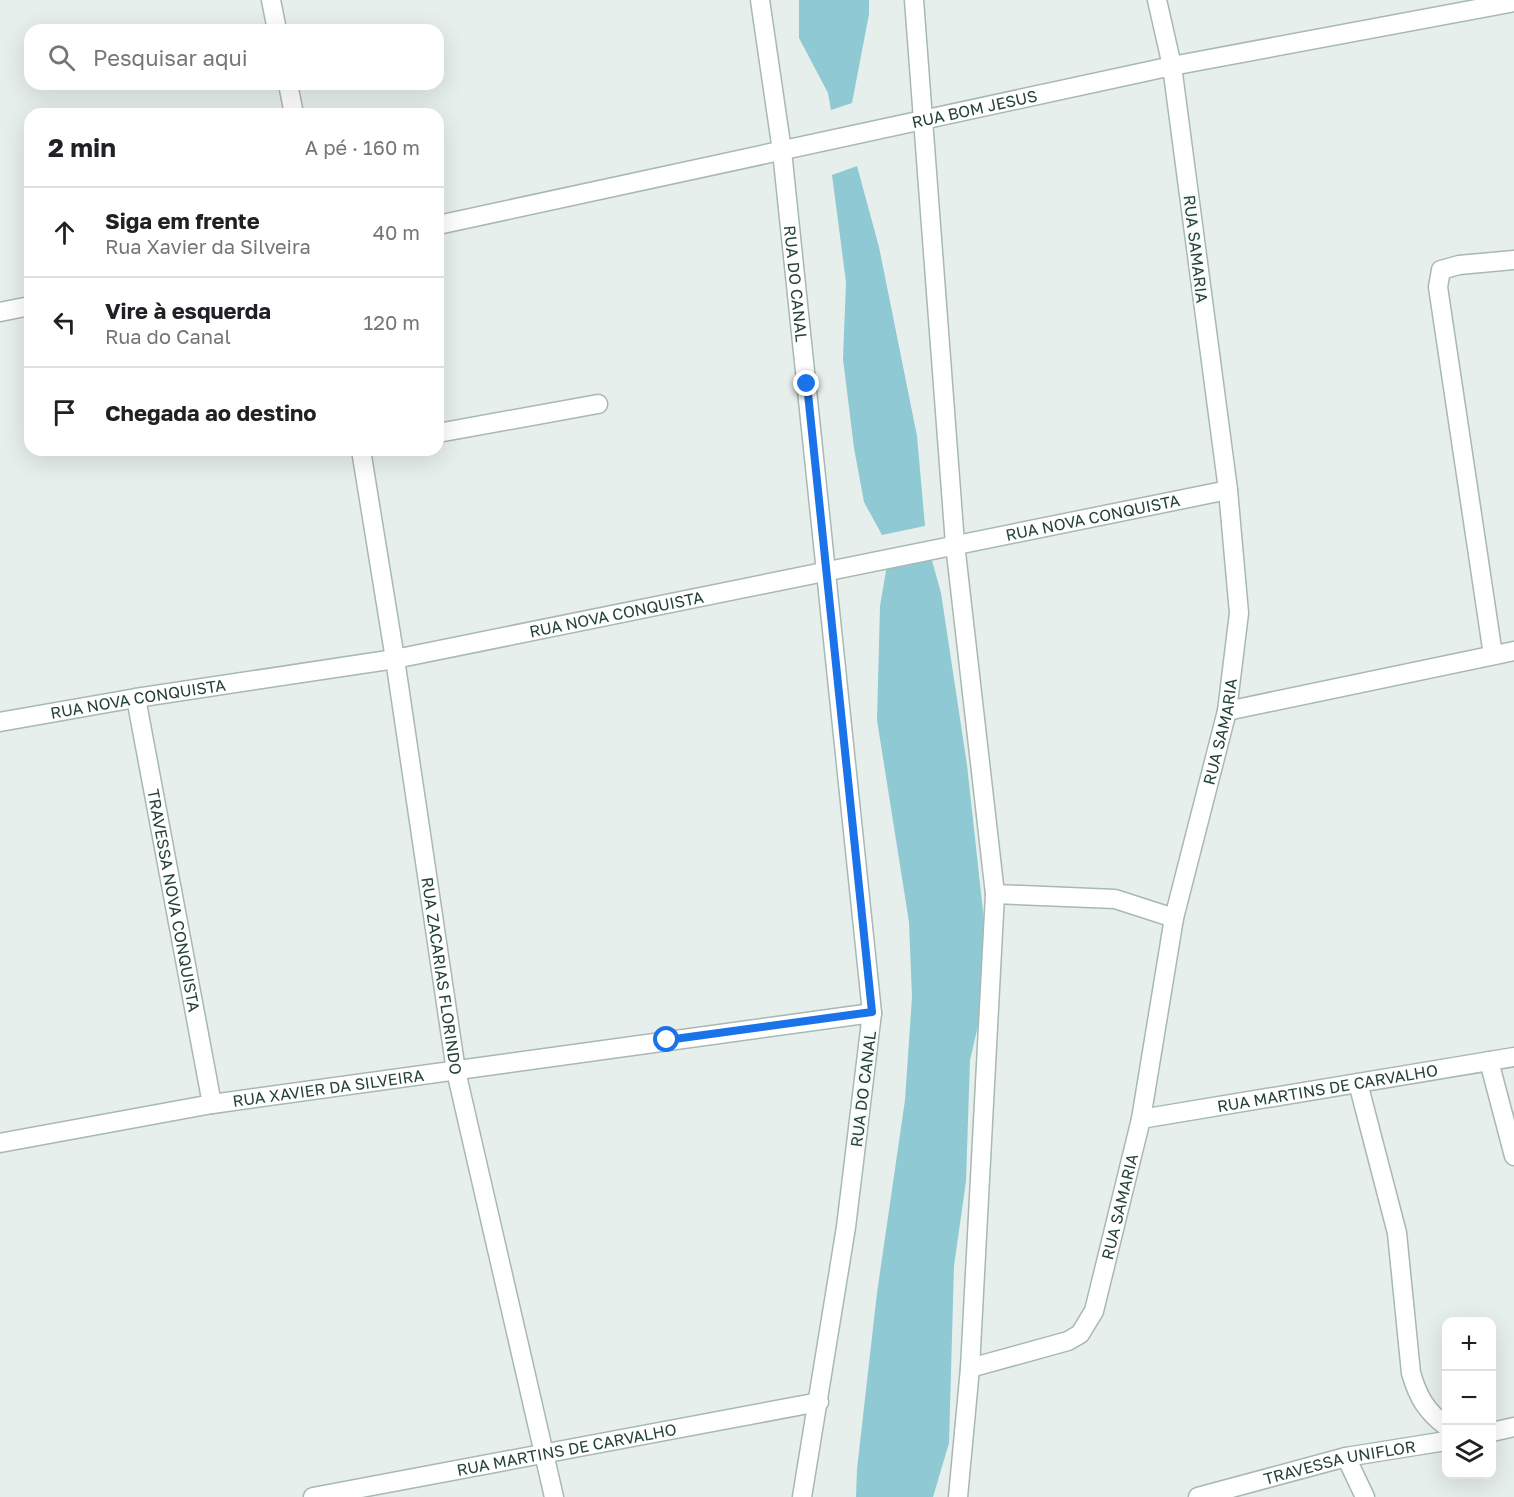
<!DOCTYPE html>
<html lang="pt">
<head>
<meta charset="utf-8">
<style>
  :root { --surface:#fff; --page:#f6f6f6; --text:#202124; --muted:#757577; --line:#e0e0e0 }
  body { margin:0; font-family:"Golos Text",sans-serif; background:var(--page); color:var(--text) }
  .controls { position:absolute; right:18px; bottom:18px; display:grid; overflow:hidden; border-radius:12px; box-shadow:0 6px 24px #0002 }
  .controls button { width:54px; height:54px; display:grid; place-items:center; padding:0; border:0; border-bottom:2px solid var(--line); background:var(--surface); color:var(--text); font:30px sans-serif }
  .stop { position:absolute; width:18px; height:18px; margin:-14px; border:4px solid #1a73e8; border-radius:50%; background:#fff }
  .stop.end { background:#1a73e8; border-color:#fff; box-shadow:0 2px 6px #0008 }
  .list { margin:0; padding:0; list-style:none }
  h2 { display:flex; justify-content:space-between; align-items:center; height:78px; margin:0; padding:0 24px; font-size:26px }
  h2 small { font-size:20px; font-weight:400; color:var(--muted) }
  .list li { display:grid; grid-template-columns:39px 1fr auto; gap:18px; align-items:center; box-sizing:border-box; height:90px; padding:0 24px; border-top:2px solid var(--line) }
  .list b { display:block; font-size:22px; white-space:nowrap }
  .list p { margin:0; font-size:20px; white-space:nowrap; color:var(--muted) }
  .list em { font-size:20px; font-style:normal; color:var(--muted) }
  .icon { flex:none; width:33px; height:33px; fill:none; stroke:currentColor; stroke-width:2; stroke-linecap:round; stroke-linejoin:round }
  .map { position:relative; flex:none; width:1514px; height:1497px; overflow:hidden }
  .search { position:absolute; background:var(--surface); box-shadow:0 6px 24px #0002; left:24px; top:24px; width:420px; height:66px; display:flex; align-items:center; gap:15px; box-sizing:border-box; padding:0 21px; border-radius:18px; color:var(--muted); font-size:22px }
  .panel { position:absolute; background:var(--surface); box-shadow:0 6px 24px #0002; left:24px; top:108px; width:420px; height:348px; border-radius:18px }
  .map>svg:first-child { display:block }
</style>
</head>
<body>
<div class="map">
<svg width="1514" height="1497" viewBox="0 0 1514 1497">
  <rect width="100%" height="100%" fill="#e6efeb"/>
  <!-- water -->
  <g fill="#8ec9d4">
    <path d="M799,0H869V14L852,103L831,110L828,93L799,38Z"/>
    <path d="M857,166L879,247L917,436L925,526L882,535L864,502L854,448L843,359L846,282L832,175Z"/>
    <path d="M931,557L941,593L967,765L990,975L970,1060L966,1181L954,1266L949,1443L933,1497H856L857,1469L877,1293L905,1100L912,997L909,922L877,720L880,606L887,565Z"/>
  </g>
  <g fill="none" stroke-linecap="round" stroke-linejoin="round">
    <!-- minor casing -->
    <g stroke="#a8b8b2" stroke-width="21">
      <g id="minor">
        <path d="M271,0L277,30"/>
        <path id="s1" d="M760,0L782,151L872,1013L846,1227L802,1497"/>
        <path d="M914,0L955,544L995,894L970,1368L958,1497"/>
        <path d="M288,84L294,114"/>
        <path id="s2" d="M438,225L1172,66L1514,2"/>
        <path d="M0,312L30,306"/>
        <path d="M438,433L598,404"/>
        <path id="s3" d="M361,450L395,659L456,1071L554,1497"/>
        <path d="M1493,655L1438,287L1441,270L1459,265L1514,260"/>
        <path id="s4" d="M136,698L212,1104"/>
        <path d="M1227,711L1514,651"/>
        <path id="s5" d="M0,722L136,698L395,659L1228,490"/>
        <path d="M995,894L1115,899L1174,918"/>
        <path d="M1489,1061L1514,1156"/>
        <path d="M1358,1083L1397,1233L1411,1373C1418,1397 1426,1411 1446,1426"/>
        <path id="s6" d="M1141,1119L1514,1057"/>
        <path id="s7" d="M0,1143L212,1104L872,1013"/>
        <path id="s8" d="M970,1368L1068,1341L1080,1334L1094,1311L1141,1119L1174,918L1227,711L1239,613L1228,490L1172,66L1157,0"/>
        <path d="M1492,1432L1514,1427"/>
        <path d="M1346,1457L1365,1497"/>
        <path id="s9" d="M313,1497L819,1402"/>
        <path id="s10" d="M1198,1497L1346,1457L1446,1441"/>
      </g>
    </g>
    <!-- minor -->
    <use href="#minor" stroke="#fff" stroke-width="18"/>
  </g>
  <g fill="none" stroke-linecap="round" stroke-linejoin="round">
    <!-- route -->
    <path stroke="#1a73e8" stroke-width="8" d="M667,1040L872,1012L807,384"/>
  </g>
  <g text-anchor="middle" stroke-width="5" stroke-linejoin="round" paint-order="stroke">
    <!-- street labels -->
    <g font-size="16" fill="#24423a" stroke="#f7fbf9">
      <text dy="6" stroke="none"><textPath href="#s2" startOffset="549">RUA BOM JESUS</textPath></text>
      <text transform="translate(1196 249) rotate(83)" y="6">RUA SAMARIA</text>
      <text dy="6" stroke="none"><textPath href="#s1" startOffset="286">RUA DO CANAL</textPath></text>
      <text dy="6" stroke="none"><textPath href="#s5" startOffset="1112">RUA NOVA CONQUISTA</textPath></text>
      <text dy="6" stroke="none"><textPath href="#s5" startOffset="626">RUA NOVA CONQUISTA</textPath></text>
      <text dy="6" stroke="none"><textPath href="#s5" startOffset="140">RUA NOVA CONQUISTA</textPath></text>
      <text dy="6" stroke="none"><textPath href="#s8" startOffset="736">RUA SAMARIA</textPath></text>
      <text dy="6" stroke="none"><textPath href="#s4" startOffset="206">TRAVESSA NOVA CONQUISTA</textPath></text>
      <text dy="6" stroke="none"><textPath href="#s3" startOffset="532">RUA ZACARIAS FLORINDO</textPath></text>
      <text dy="6" stroke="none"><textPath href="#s7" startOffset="333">RUA XAVIER DA SILVEIRA</textPath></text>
      <text dy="6" stroke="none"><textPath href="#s6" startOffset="189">RUA MARTINS DE CARVALHO</textPath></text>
      <text transform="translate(863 1089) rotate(-83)" y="6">RUA DO CANAL</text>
      <text dy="6" stroke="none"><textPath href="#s8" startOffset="250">RUA SAMARIA</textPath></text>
      <text dy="6" stroke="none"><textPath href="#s9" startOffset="258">RUA MARTINS DE CARVALHO</textPath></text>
      <text dy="6" stroke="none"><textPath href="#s10" startOffset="146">TRAVESSA UNIFLOR</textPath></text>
    </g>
  </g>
</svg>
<div class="controls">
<button>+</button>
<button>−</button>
<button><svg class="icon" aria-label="layers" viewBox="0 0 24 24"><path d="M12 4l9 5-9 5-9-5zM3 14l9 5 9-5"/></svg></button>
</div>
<div class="stop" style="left:667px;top:1040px"></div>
<div class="stop end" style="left:807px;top:384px"></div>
<div class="search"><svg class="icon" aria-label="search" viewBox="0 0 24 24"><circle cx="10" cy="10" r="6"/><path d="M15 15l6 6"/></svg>Pesquisar aqui</div>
<section class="panel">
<h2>2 min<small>A pé · 160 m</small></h2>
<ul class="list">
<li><svg class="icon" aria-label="ahead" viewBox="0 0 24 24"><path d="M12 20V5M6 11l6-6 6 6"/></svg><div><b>Siga em frente</b><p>Rua Xavier da Silveira</p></div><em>40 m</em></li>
<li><svg class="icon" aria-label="left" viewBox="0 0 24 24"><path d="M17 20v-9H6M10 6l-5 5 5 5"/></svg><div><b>Vire à esquerda</b><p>Rua do Canal</p></div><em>120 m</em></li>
<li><svg class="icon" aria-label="arrive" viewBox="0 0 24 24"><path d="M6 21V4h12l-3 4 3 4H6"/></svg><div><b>Chegada ao destino</b></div></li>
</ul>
</section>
</div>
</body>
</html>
